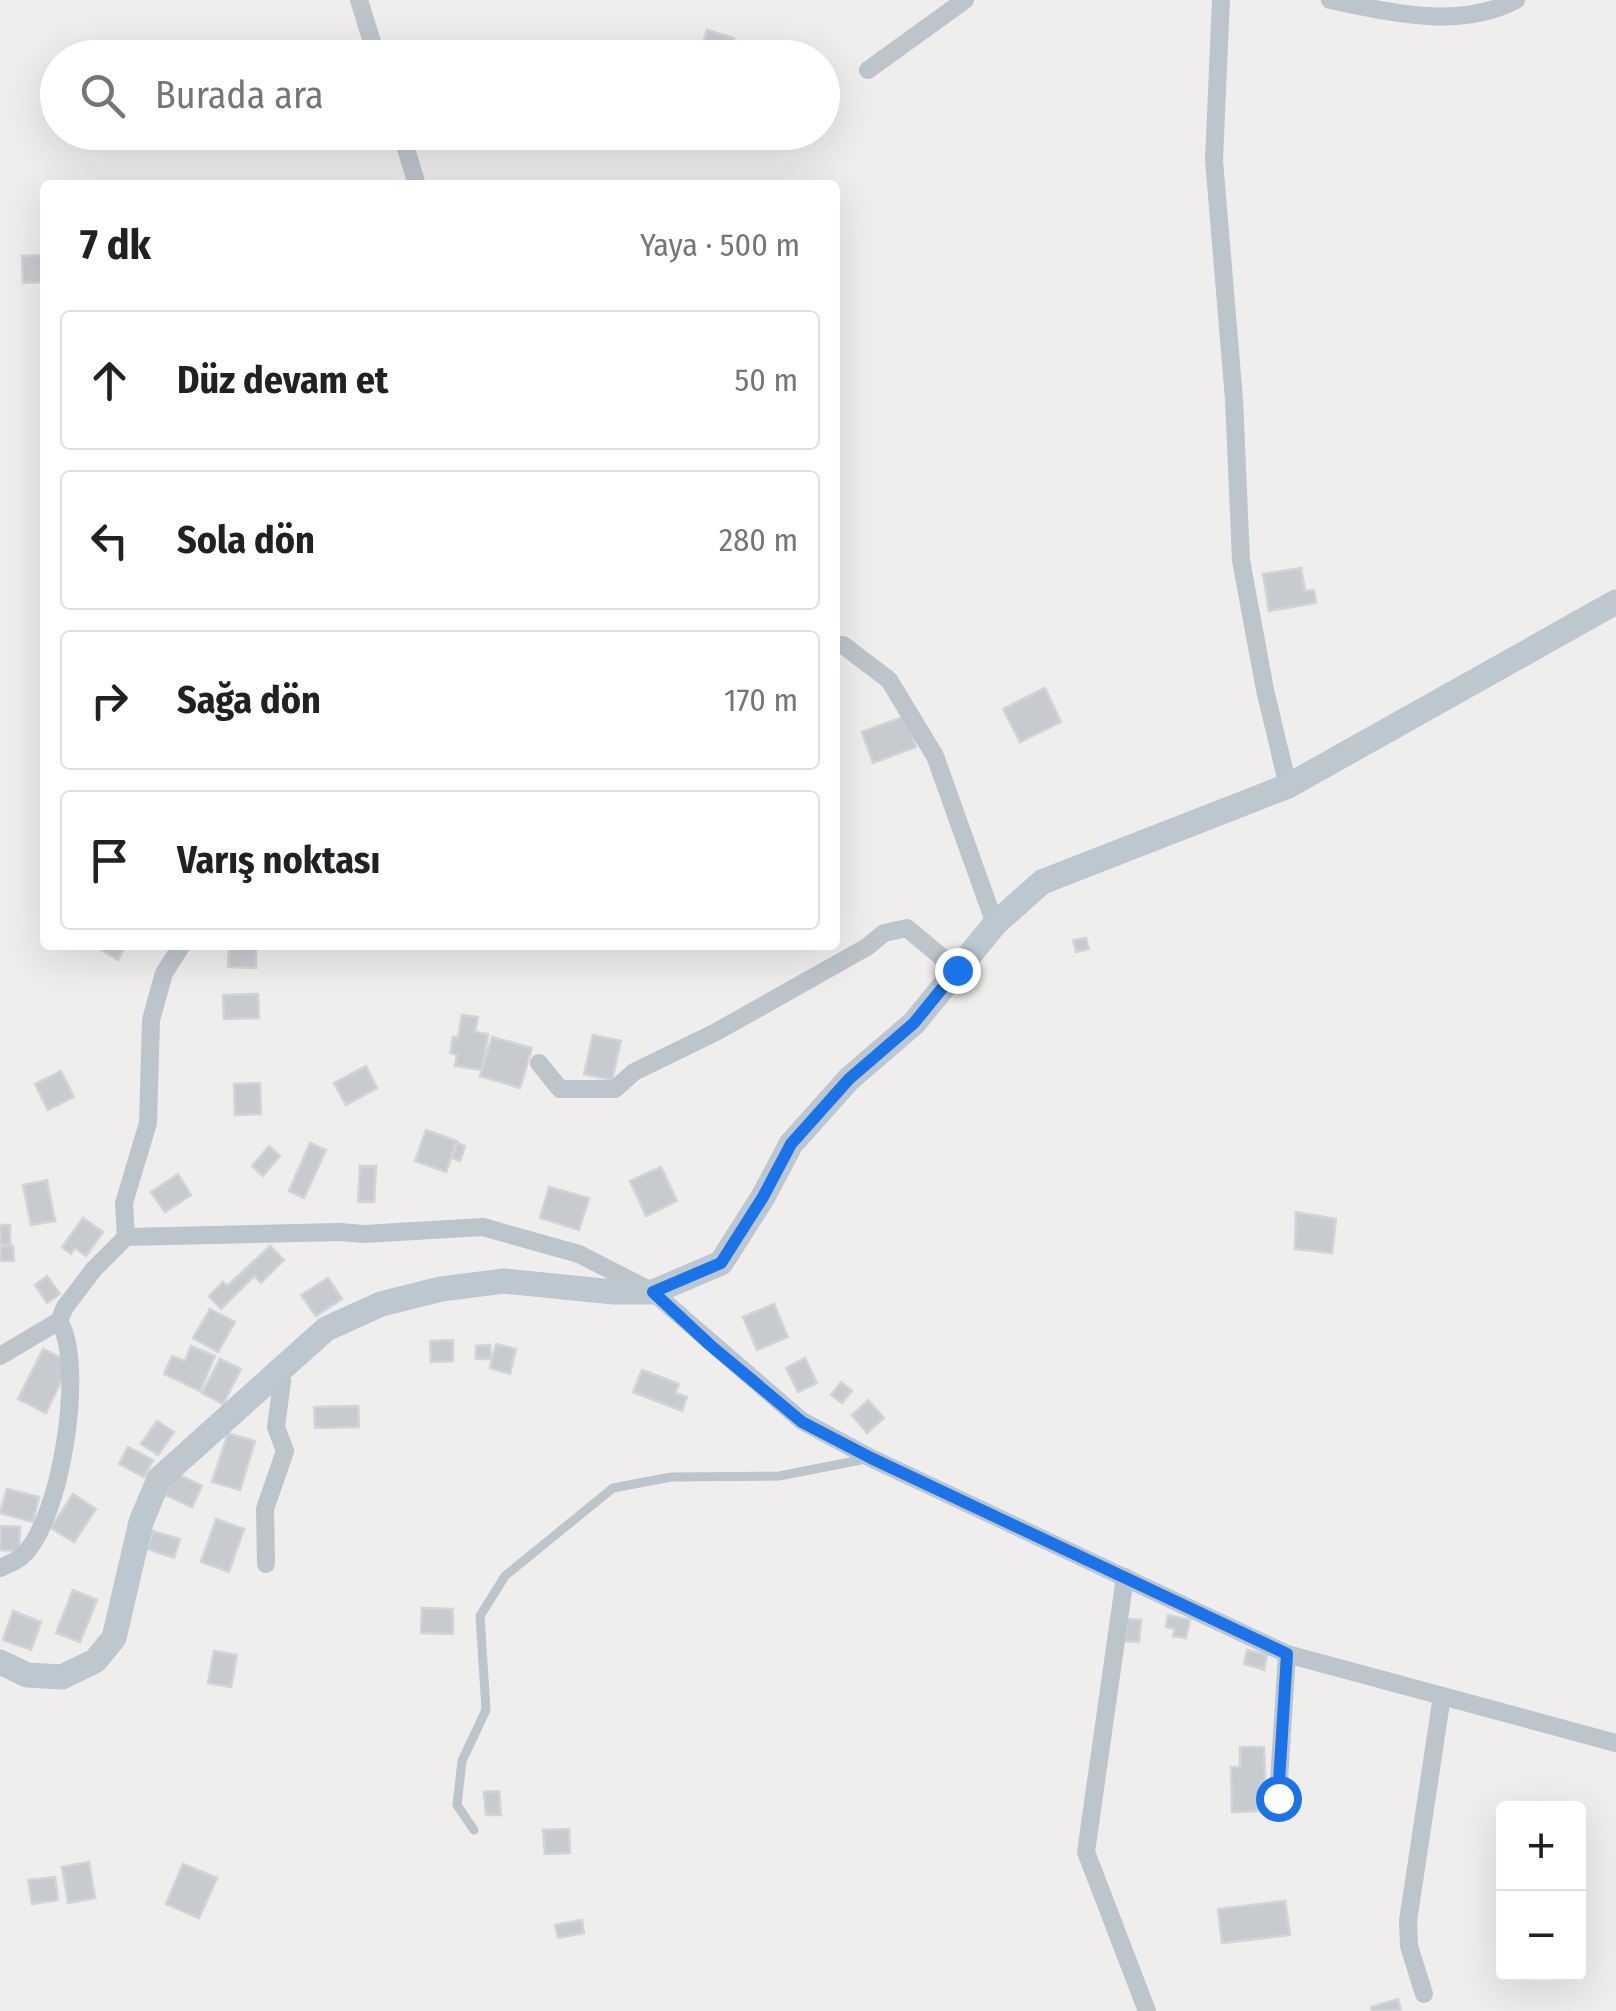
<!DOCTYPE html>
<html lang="tr">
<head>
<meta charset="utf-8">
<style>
  :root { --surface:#fff; --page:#f6f6f6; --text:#202124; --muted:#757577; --line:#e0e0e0 }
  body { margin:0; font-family:"Fira Sans Condensed",sans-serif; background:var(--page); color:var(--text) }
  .controls { position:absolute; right:30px; bottom:30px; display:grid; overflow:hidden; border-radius:10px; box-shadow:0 10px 40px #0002 }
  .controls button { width:90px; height:90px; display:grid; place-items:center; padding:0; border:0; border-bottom:2px solid var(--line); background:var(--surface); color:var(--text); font:50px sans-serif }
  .stop { position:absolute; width:30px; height:30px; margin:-22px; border:8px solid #1a73e8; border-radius:50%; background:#fff }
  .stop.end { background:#1a73e8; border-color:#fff; box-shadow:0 2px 10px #0008 }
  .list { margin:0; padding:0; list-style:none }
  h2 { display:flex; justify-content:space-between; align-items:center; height:130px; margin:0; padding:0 40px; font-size:42px }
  h2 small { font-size:32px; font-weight:400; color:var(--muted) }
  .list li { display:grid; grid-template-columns:65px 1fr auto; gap:30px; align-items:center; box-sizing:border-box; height:140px; margin:0 20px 20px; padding:0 20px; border:2px solid var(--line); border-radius:10px }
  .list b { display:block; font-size:38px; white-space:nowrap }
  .list em { font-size:32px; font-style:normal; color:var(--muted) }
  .icon { flex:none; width:55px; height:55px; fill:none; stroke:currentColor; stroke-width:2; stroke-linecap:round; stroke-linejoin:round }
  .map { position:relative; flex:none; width:1616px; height:2011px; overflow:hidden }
  .search { position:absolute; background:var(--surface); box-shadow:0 10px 40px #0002; left:40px; top:40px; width:800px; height:110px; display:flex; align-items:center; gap:25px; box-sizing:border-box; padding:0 35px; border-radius:55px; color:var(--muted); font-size:38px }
  .panel { position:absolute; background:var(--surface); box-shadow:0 10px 40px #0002; left:40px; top:180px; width:800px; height:770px; border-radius:10px }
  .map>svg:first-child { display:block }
</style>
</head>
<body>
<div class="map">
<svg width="1616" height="2011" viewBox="0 0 1616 2011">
  <rect width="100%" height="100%" fill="#f0eded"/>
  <!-- building -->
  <g fill="#c7cbcf" stroke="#d1d4d8" stroke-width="2.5">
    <path d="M707,30L734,38L729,58H698Z"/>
    <path d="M730,132H760V133L731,139Z"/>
    <path d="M45,255V282L23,283L22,256Z"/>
    <path d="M1301,568L1305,591L1314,590L1316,603L1269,611L1263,574Z"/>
    <path d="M1045,688L1061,722L1020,742L1003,709Z"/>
    <path d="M905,716L916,747L873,763L862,732Z"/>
    <path d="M1086,938L1089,949L1076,952L1073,940Z"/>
    <path d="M93,945H126L118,960Z"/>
    <path d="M229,945H256V968L228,967Z"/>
    <path d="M258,994L259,1018L224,1019L223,995Z"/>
    <path d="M462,1015L478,1017L475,1032L488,1034L482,1070L455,1066L457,1055L450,1053L453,1037L458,1038Z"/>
    <path d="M593,1035L621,1041L612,1080L584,1074Z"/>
    <path d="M492,1037L532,1048L520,1088L480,1076Z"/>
    <path d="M366,1066L377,1088L346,1105L334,1083Z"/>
    <path d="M61,1071L74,1097L48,1110L35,1084Z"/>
    <path d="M260,1083L261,1114L235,1115L234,1084Z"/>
    <path d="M426,1130L457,1141L446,1172L415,1161Z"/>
    <path d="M310,1143L326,1150L304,1198L289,1191Z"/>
    <path d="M457,1143L465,1146L460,1161L452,1158Z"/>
    <path d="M269,1146L280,1156L263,1176L252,1166Z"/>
    <path d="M360,1166H376L374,1202H358Z"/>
    <path d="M661,1167L677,1201L646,1216L630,1181Z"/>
    <path d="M178,1174L191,1195L165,1212L151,1192Z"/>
    <path d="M47,1180L55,1221L31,1225L23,1185Z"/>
    <path d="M549,1187L589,1198L579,1230L540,1218Z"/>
    <path d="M1296,1212L1336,1219L1332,1253L1295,1249Z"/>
    <path d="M83,1218L103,1232L86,1256L75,1248L71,1254L62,1247Z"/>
    <path d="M0,1225H10V1245L0,1244Z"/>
    <path d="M0,1246H13L14,1261H0Z"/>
    <path d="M270,1246L284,1260L261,1283L254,1276L221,1309L209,1296L223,1282L227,1286Z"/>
    <path d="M47,1276L60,1294L47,1303L35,1285Z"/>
    <path d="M328,1278L342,1299L316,1316L301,1295Z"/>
    <path d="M774,1304L788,1337L757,1350L743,1317Z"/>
    <path d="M210,1309L235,1322L218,1352L193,1338Z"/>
    <path d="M453,1340V1361L431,1362L430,1341Z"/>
    <path d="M496,1344L516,1349L510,1374L490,1368Z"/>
    <path d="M490,1345L491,1359H476V1346Z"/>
    <path d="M191,1346L215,1356L200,1391L164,1374L172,1356L185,1361Z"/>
    <path d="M43,1349L70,1362L46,1413L18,1399Z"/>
    <path d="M805,1358L817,1383L798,1392L786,1368Z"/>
    <path d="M220,1359L241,1369L223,1404L202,1393Z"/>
    <path d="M642,1370L679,1384L675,1393L687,1397L682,1411L633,1392Z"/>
    <path d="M841,1382L852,1391L842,1403L831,1395Z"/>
    <path d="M868,1400L884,1418L867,1433L852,1415Z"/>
    <path d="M358,1406L359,1427L315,1428L314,1407Z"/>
    <path d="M157,1421L174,1432L158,1455L141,1444Z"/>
    <path d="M228,1433L255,1441L240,1490L212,1482Z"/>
    <path d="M128,1447L153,1460L144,1477L119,1464Z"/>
    <path d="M176,1473L202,1486L192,1507L165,1495Z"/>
    <path d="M7,1489L39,1497L33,1522L0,1513Z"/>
    <path d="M73,1494L96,1509L74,1542L51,1528Z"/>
    <path d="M216,1519L244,1529L229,1572L201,1562Z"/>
    <path d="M0,1526L20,1527L19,1551L0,1550Z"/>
    <path d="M153,1531L180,1539L174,1558L147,1549Z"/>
    <path d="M73,1590L97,1600L80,1642L56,1633Z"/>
    <path d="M422,1608L453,1609V1634L421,1633Z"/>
    <path d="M13,1611L41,1622L31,1650L3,1640Z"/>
    <path d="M1168,1615L1190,1620L1186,1638L1173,1636L1175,1629L1166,1627Z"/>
    <path d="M1127,1619L1141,1620L1139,1642L1125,1641Z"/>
    <path d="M1247,1650L1267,1655L1264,1670L1244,1664Z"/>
    <path d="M214,1651L237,1655L231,1687L208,1683Z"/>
    <path d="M1240,1747H1264L1266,1811L1232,1812L1231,1767H1240Z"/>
    <path d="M499,1791L501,1815H486L484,1792Z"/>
    <path d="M569,1829L570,1853L545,1854L543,1830Z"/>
    <path d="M89,1862L95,1898L68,1903L62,1867Z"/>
    <path d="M183,1864L217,1878L199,1918L166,1904Z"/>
    <path d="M55,1877L58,1900L32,1904L28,1880Z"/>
    <path d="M1285,1901L1290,1935L1222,1943L1218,1909Z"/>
    <path d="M582,1920L584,1933L558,1938L555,1925Z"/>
    <path d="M1398,1999L1401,2011H1372L1371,2007Z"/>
  </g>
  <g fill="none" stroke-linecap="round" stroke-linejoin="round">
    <!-- lane -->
    <path stroke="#bcc5cb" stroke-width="9" d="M474,1830L457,1805L462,1761L486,1710L480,1616L505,1576L613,1488L671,1477L779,1476L866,1459"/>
    <!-- street -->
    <g stroke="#bcc5cb" stroke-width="18">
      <path d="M359,0L377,58"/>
      <path d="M1221,0L1214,160L1234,399L1241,560L1265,690L1288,786"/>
      <path d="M1330,0C1390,12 1459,30 1516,0"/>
      <path d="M868,70L965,0"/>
      <path d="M401,132L417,185"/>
      <path d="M835,646L843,645L889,680L935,756L995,924"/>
      <path d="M539,1063L560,1089H615L634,1072L716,1032L867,947L884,933L907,928L957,970"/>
      <path d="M126,1237L124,1203L148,1123L151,1020L164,973L182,945"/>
      <path d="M0,1356L59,1321L65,1307L94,1269L126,1237L339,1232L364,1234L483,1227L579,1254L653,1292L802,1421L871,1458L1287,1654L1616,1743"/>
      <path d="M266,1564L265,1509L285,1451L276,1427L282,1381L279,1372"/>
      <path d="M0,1568C6,1565 15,1562 21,1557C61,1524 86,1364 59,1321"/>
      <path d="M1125,1577L1086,1852L1147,2011"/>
      <path d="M1278,1797L1287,1654"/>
      <path d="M1424,1994L1409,1946L1408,1921L1442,1696"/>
    </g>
    <!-- secondary -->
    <path stroke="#bcc7d0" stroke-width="25" d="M0,1662L27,1675L62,1677L95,1661L114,1638L141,1522L159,1479L326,1329L381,1304L441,1289L504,1281L614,1292H653L721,1263L763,1197L791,1144L849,1079L914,1023L995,924L1042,882L1288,786L1616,602"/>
  </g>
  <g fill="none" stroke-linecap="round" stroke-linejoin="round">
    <!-- route -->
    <path stroke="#1a73e8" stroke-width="12" d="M957,970L914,1023L849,1079L791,1144L763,1197L721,1263L653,1292L710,1345L802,1422L871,1458L1287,1654L1278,1798"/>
  </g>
</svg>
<div class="controls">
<button>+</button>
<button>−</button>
</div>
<div class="stop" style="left:1278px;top:1798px"></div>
<div class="stop end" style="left:957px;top:970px"></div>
<div class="search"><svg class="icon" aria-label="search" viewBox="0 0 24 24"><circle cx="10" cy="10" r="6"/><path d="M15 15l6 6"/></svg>Burada ara</div>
<section class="panel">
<h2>7 dk<small>Yaya · 500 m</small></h2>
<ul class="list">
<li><svg class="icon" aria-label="ahead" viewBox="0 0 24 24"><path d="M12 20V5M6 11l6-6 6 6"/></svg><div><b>Düz devam et</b></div><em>50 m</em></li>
<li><svg class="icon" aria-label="left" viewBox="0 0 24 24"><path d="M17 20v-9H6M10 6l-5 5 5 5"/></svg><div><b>Sola dön</b></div><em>280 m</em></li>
<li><svg class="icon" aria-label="right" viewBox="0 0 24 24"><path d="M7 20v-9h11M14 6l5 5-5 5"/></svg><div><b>Sağa dön</b></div><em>170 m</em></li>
<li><svg class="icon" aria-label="arrive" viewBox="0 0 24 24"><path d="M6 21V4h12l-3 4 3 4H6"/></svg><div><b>Varış noktası</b></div></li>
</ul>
</section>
</div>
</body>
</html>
